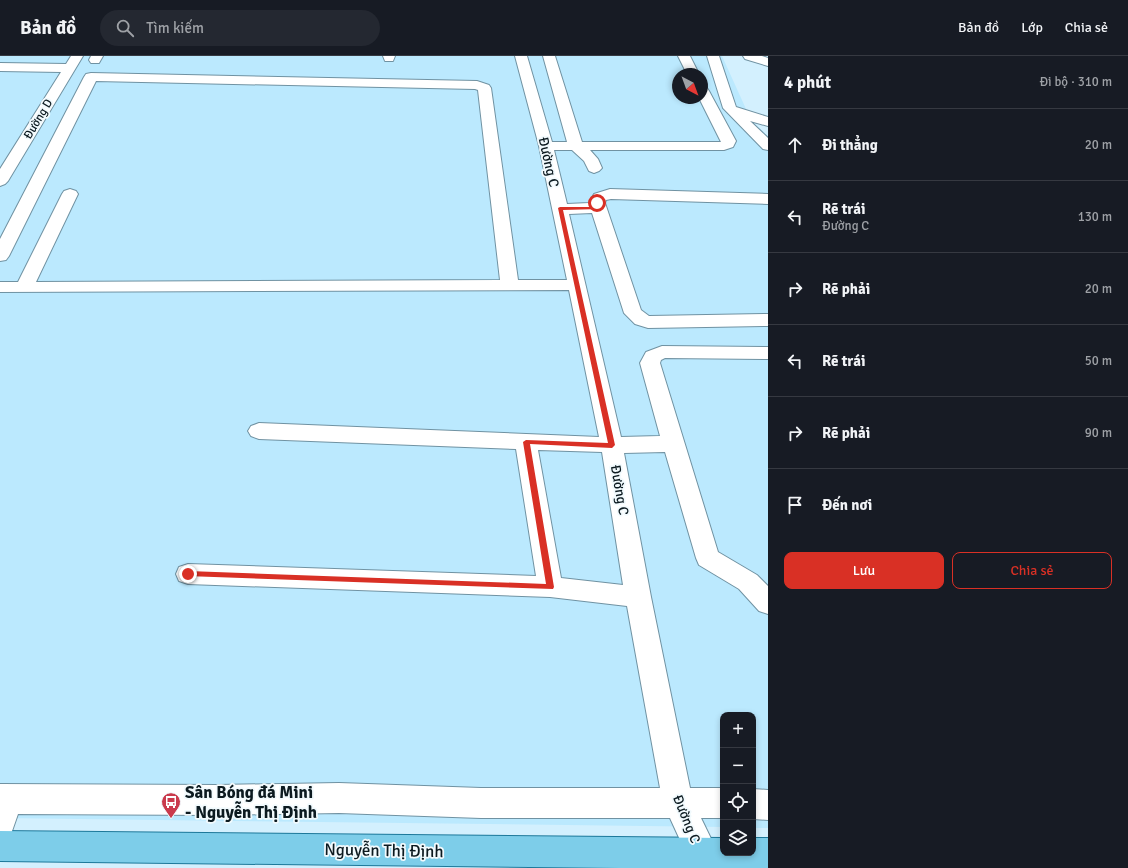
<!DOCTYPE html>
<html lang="vi">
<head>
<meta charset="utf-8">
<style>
  :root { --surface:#171b24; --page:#242831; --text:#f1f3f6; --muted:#9ea1a6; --line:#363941; --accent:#d93025 }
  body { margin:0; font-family:Signika,sans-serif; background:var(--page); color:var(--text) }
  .controls { position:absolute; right:12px; bottom:12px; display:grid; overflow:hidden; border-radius:8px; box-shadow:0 2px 6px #0003 }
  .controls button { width:36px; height:36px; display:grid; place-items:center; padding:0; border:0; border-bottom:1px solid var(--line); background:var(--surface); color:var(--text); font:20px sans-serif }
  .compass { position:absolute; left:672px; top:12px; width:36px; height:36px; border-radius:50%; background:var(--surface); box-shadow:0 2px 6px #0003; rotate:139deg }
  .stop { position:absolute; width:12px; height:12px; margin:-9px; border:3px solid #d93025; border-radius:50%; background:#fff }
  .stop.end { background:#d93025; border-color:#fff; box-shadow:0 1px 4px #0008 }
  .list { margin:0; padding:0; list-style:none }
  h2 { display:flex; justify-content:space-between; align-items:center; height:52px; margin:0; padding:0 16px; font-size:17px }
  h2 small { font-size:13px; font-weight:400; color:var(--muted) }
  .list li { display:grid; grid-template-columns:26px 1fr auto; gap:12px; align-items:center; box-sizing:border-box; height:72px; padding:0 16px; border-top:1px solid var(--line) }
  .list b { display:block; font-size:15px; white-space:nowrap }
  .list p { margin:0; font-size:13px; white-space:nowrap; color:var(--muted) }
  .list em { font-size:13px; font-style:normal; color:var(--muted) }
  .actions { display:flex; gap:8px; padding:12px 16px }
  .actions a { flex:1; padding:9px 0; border:1px solid var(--accent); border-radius:8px; text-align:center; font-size:14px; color:var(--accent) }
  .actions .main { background:var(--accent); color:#fff }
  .icon { flex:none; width:22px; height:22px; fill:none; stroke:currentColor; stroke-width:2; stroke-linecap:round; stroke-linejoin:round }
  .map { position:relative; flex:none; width:768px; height:812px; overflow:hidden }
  header { display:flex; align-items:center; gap:24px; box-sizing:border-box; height:56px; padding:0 20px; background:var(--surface); border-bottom:1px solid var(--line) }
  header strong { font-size:19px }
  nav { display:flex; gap:22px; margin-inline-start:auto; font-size:14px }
  .search { width:280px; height:36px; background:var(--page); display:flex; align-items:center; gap:10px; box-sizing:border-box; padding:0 14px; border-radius:22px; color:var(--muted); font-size:15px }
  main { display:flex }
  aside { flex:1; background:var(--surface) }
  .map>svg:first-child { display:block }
</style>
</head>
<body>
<header>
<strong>Bản đồ</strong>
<div class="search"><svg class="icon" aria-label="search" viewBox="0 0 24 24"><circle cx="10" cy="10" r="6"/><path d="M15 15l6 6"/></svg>Tìm kiếm</div>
<nav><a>Bản đồ</a><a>Lớp</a><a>Chia sẻ</a></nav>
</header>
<main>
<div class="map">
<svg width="768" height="812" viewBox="0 0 768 812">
  <rect width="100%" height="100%" fill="#d3f0fe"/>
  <!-- built -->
  <path fill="#bbe9fe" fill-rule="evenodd" d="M0,0H722L751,64L768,80V772H753V659H723V771L0,762ZM678,18H702V42H678Z"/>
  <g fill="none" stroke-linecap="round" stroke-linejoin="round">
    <!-- minor casing -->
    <g stroke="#7092a2" stroke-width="2">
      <g id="minor">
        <path d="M71,0H83L8,125L5,128L0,130V113L61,16L0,15V7L66,8Z"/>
        <path d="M91,0H103L99,7H91L89,4Z"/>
        <path d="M383,0H395L393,5H385Z"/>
        <path d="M515,0H527L552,86H567L543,0H555L582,86H721L699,42H702V31L707,32L709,35L736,85L733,91L724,94H590L598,103L602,112L599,115L594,117L589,115L584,105L572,94H554L567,148L589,147L594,138L610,133L768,138V148L611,143L606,144L605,147L641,254L649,260L768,258V270L648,272L635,268L624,257L592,157L569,158L621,381L660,380L640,307L646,296L662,290L768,291V303L665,302L661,304L660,307L718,496L757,519L768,530V558L759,555L739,533L699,509L696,502L665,396L624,397L651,541L690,732H723V762H701L718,797L713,808L703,812L691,808L670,762H481L339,757L218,759L18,758L11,778L0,782V728L218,729L339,727L481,732H660L627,550L550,541L188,528L179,525L176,518L179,511L188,508L536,520L516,393L259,383L251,380L248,375L251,370L259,367L599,381L569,234L0,236V226H18L62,138L64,135L70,133L76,135L78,138L36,226L500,224L478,34L475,33L96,25L9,200L6,204L0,205V183L84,21L86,18L91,17L477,25L489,29L491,32L518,224H567L539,90ZM538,394L602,396L623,529L561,522Z"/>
        <path d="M678,0H690L699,18H687Z"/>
        <path d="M707,0H719L736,51L768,61V70L750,65L768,82V94L763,93L723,52Z"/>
        <path d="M743,0H762L768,2V10L745,3Z"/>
        <path d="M753,733L768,734V764L753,763Z"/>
      </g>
    </g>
    <!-- major casing -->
    <g stroke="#1d789a" stroke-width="2">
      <path id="major" d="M0,775L723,782V797H753V782H768V812H619L0,805Z"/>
    </g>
    <!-- minor -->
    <use href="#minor" fill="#fff" fill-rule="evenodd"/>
    <!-- major -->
    <use href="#major" fill="#7dcde9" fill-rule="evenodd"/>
  </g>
  <!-- route -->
  <path fill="#d93025" d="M595,146H599L600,153L563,154L615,389L612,392L530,388L554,531L553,533L186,520V516L188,515L546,528L523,386L526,384L608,387L558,152L560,151H596Z"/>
  <!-- icons -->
  <defs>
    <g id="bus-pin" transform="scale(1)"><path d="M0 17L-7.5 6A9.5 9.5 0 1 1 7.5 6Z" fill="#ca3a4c" stroke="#f2fafd"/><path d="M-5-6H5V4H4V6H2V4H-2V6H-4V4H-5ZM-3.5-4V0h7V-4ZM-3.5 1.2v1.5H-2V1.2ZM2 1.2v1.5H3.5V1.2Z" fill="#fff"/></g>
  </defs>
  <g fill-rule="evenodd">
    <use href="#bus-pin" x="171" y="746"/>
  </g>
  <g text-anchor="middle" stroke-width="3.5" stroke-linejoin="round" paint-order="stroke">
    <!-- far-street labels -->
    <g font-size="12" fill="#0c1a20" stroke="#f2fafd">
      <text transform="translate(38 63) rotate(-59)" y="4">Đường D</text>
    </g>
    <!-- street labels -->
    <g font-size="14" fill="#0c1a20" stroke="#f2fafd">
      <text transform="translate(549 106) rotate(77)" y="5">Đường C</text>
      <text transform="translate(620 434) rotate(80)" y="5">Đường C</text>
      <text transform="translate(687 763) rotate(68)" y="5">Đường C</text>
    </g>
    <!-- near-poi labels -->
    <g font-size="17" font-weight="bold" fill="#0c1a20" stroke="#f2fafd" text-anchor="start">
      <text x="185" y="742">Sân Bóng đá Mini<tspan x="185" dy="20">- Nguyễn Thị Định</tspan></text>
    </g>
    <!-- near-street labels -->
    <g font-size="17" fill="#0c1a20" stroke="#f2fafd">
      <text transform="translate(384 794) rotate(1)" y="6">Nguyễn Thị Định</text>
    </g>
  </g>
</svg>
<div class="controls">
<button>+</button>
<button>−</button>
<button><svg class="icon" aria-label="locate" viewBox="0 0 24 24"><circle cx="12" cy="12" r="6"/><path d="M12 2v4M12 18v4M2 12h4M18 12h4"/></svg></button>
<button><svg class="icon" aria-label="layers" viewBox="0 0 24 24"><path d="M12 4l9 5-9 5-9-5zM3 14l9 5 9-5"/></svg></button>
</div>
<svg class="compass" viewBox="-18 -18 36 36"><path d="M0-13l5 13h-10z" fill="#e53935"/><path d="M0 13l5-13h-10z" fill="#9ea1a6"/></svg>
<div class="stop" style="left:597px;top:147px"></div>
<div class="stop end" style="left:188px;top:518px"></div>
</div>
<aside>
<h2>4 phút<small>Đi bộ · 310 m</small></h2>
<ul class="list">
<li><svg class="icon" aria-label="ahead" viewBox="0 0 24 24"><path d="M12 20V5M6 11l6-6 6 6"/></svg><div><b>Đi thẳng</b></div><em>20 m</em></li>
<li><svg class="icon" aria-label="left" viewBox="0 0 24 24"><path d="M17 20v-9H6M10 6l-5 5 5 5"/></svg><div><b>Rẽ trái</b><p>Đường C</p></div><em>130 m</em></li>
<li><svg class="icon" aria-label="right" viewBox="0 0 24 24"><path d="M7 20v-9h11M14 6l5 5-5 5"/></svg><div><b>Rẽ phải</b></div><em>20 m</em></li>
<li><svg class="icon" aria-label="left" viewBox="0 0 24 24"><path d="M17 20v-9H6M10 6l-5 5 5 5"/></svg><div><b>Rẽ trái</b></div><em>50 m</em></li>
<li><svg class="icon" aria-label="right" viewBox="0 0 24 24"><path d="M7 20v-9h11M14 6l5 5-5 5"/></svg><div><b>Rẽ phải</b></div><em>90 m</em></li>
<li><svg class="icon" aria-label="arrive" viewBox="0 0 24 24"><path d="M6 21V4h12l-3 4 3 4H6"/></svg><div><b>Đến nơi</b></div></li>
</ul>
<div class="actions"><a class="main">Lưu</a><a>Chia sẻ</a></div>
</aside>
</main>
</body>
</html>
